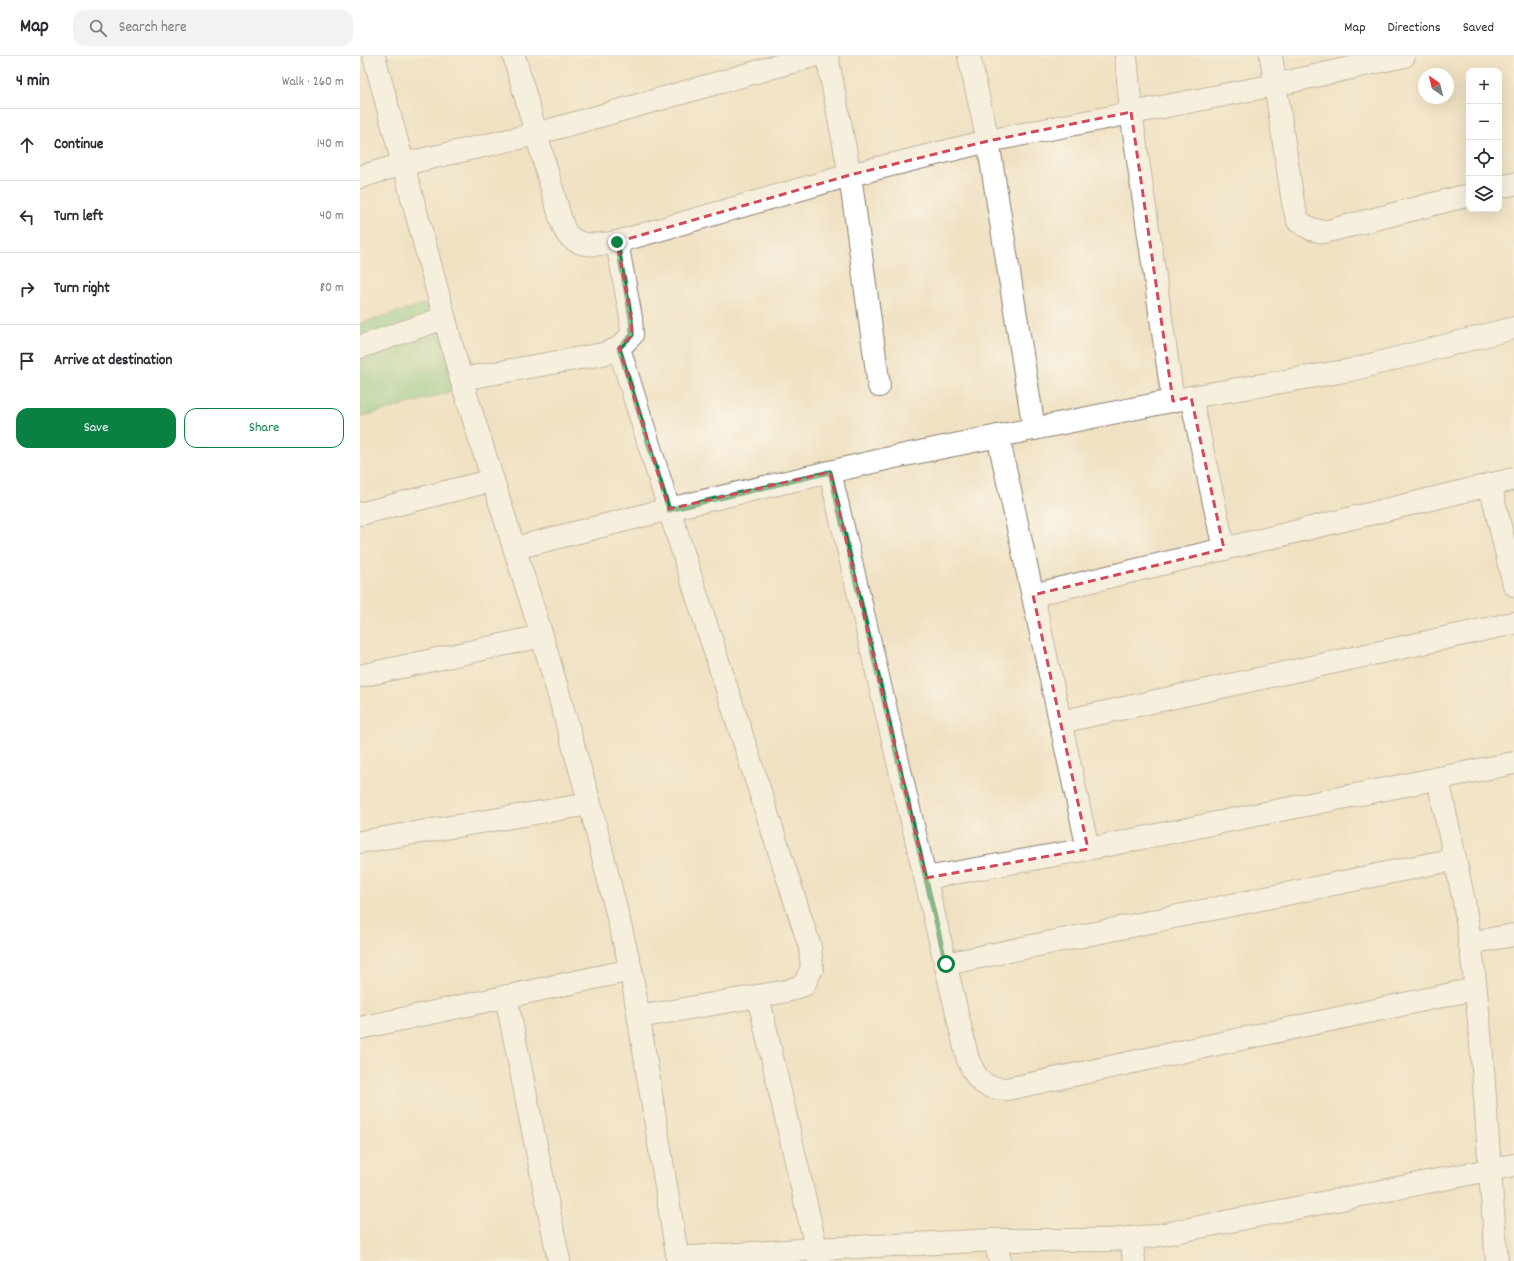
<!DOCTYPE html>
<html lang="en">
<head>
<meta charset="utf-8">
<style>
  :root { --surface:#fff; --page:#f2f2f3; --text:#2b2b33; --muted:#7c7c81; --line:#e1e1e2; --accent:#0b8043 }
  body { margin:0; font-family:Dekko,sans-serif; background:var(--page); color:var(--text) }
  .controls { position:absolute; right:12px; top:12px; display:grid; overflow:hidden; border-radius:8px; box-shadow:0 4px 16px #0002 }
  .controls button { width:36px; height:36px; display:grid; place-items:center; padding:0; border:0; border-bottom:1px solid var(--line); background:var(--surface); color:var(--text); font:20px sans-serif }
  .compass { position:absolute; left:1058px; top:12px; width:36px; height:36px; border-radius:50%; background:var(--surface); box-shadow:0 4px 16px #0002; rotate:325deg }
  .stop { position:absolute; width:12px; height:12px; margin:-9px; border:3px solid #0b8043; border-radius:50%; background:#fff }
  .stop.end { background:#0b8043; border-color:#fff; box-shadow:0 1px 4px #0008 }
  .list { margin:0; padding:0; list-style:none }
  h2 { display:flex; justify-content:space-between; align-items:center; height:52px; margin:0; padding:0 16px; font-size:17px }
  h2 small { font-size:13px; font-weight:400; color:var(--muted) }
  .list li { display:grid; grid-template-columns:26px 1fr auto; gap:12px; align-items:center; box-sizing:border-box; height:72px; padding:0 16px; border-top:1px solid var(--line) }
  .list b { display:block; font-size:15px; white-space:nowrap }
  .list em { font-size:13px; font-style:normal; color:var(--muted) }
  .actions { display:flex; gap:8px; padding:12px 16px }
  .actions a { flex:1; padding:9px 0; border:1px solid var(--accent); border-radius:12px; text-align:center; font-size:14px; color:var(--accent) }
  .actions .main { background:var(--accent); color:#fff }
  .icon { flex:none; width:22px; height:22px; fill:none; stroke:currentColor; stroke-width:2; stroke-linecap:round; stroke-linejoin:round }
  .map { position:relative; flex:none; width:1154px; height:1205px; overflow:hidden }
  header { display:flex; align-items:center; gap:24px; box-sizing:border-box; height:56px; padding:0 20px; background:var(--surface); border-bottom:1px solid var(--line) }
  header strong { font-size:19px }
  nav { display:flex; gap:22px; margin-inline-start:auto; font-size:14px }
  .search { width:280px; height:36px; background:var(--page); display:flex; align-items:center; gap:10px; box-sizing:border-box; padding:0 14px; border-radius:12px; color:var(--muted); font-size:15px }
  main { display:flex }
  aside { flex:1; background:var(--surface) }
  .map>svg:first-child { display:block }
</style>
</head>
<body>
<header>
<strong>Map</strong>
<div class="search"><svg class="icon" aria-label="search" viewBox="0 0 24 24"><circle cx="10" cy="10" r="6"/><path d="M15 15l6 6"/></svg>Search here</div>
<nav><a>Map</a><a>Directions</a><a>Saved</a></nav>
</header>
<main>
<aside>
<h2>4 min<small>Walk · 260 m</small></h2>
<ul class="list">
<li><svg class="icon" aria-label="ahead" viewBox="0 0 24 24"><path d="M12 20V5M6 11l6-6 6 6"/></svg><div><b>Continue</b></div><em>140 m</em></li>
<li><svg class="icon" aria-label="left" viewBox="0 0 24 24"><path d="M17 20v-9H6M10 6l-5 5 5 5"/></svg><div><b>Turn left</b></div><em>40 m</em></li>
<li><svg class="icon" aria-label="right" viewBox="0 0 24 24"><path d="M7 20v-9h11M14 6l5 5-5 5"/></svg><div><b>Turn right</b></div><em>80 m</em></li>
<li><svg class="icon" aria-label="arrive" viewBox="0 0 24 24"><path d="M6 21V4h12l-3 4 3 4H6"/></svg><div><b>Arrive at destination</b></div></li>
</ul>
<div class="actions"><a class="main">Save</a><a>Share</a></div>
</aside>
<div class="map">
<svg width="1154" height="1205" viewBox="0 0 1154 1205">
  <rect width="100%" height="100%" fill="#fbf7ec"/>
  <filter id="ink" filterUnits="userSpaceOnUse"><feTurbulence type="fractalNoise" baseFrequency=".025" numOctaves="2"/><feDisplacementMap in="SourceGraphic" scale="8" xChannelSelector="R" yChannelSelector="G"/><feConvolveMatrix kernelMatrix="1 2 1 2 8 2 1 2 1" color-interpolation-filters="sRGB"/></filter>
  <filter id="wash" filterUnits="userSpaceOnUse"><feTurbulence type="fractalNoise" baseFrequency=".012" numOctaves="4" result="noise"/><feDisplacementMap in="SourceGraphic" scale="16" xChannelSelector="R" yChannelSelector="G"/><feGaussianBlur stdDeviation="0.9" result="paint"/><feColorMatrix in="noise" values="0 0 0 0 0 0 0 0 0 0 0 0 0 0 0 0 0 1.4 0 .05"/><feComposite in="paint" operator="in"/></filter>
  <g filter="url(#wash)">
    <rect width="100%" height="100%" fill="#f0e1c3"/>
    <!-- green -->
    <path fill="#7ec783" stroke="#4d7250" d="M65,248L96,260L120,328L0,361V267Z"/>
  </g>
  <g filter="url(#ink)">
    <g fill="none" stroke-linecap="round" stroke-linejoin="round">
      <!-- minor casing -->
      <g stroke="#867e70" stroke-width="24">
        <g id="minor">
          <path d="M14,0L101,323L182,580L230,748L271,914L318,1205"/>
          <path d="M154,0L200,161C202,166 204,175 208,179C221,193 241,188 257,186L490,119L628,85L915,29L1044,0"/>
          <path d="M467,0L490,119L519,330"/>
          <path d="M609,0L628,85L674,373"/>
          <path d="M766,0L771,56L813,345"/>
          <path d="M911,0L933,147L938,165L951,173L964,176L1109,139"/>
          <path d="M0,121L43,108L176,78L453,0"/>
          <path d="M1139,131L1154,128"/>
          <path d="M0,291L84,262"/>
          <path d="M259,292L309,453L450,891L452,912L444,929L427,935L279,961"/>
          <path d="M101,323L243,298L259,292L272,279L271,262L257,186"/>
          <path d="M831,341L864,493"/>
          <path d="M638,380L728,793"/>
          <path d="M470,416L608,1004C619,1026 621,1032 647,1033L1115,933"/>
          <path d="M1130,428L1154,529"/>
          <path d="M0,458L133,424"/>
          <path d="M155,492L309,453L530,402L831,341L991,314L1154,272"/>
          <path d="M673,539L1154,423"/>
          <path d="M0,620L182,580"/>
          <path d="M700,666L1154,567"/>
          <path d="M1078,722C1086,763 1096,805 1104,846C1124,965 1126,1086 1137,1205"/>
          <path d="M0,786L230,748"/>
          <path d="M566,822L728,793L1154,707"/>
          <path d="M1109,887L1154,879"/>
          <path d="M586,908L1095,803"/>
          <path d="M146,940L199,1205"/>
          <path d="M398,940L459,1205"/>
          <path d="M0,972L271,914"/>
          <path d="M771,1182L774,1205"/>
          <path d="M635,1184L640,1205"/>
          <path d="M317,1202L456,1193L635,1184H750L794,1180L1154,1109"/>
        </g>
      </g>
      <!-- minor -->
      <use href="#minor" stroke="#fff" stroke-width="22"/>
    </g>
  </g>
  <g fill="none" stroke-linecap="round" stroke-linejoin="round" filter="url(#ink)">
    <!-- route -->
    <path stroke="#0b8043" stroke-width="5" d="M257,186L271,262L272,279L259,292L309,454L470,416L586,908"/>
  </g>
  <!-- marked area -->
  <path d="M0 0H1154V1205H0ZM771,56L813,345L831,341L864,493L673,539L728,793L566,822L470,416L309,453L259,292L272,279L271,262L257,186L490,119L628,85Z" fill="#f0e1c3" fill-opacity=".55" fill-rule="evenodd"/>
  <path fill="none" stroke="#d1495b" stroke-width="3" stroke-dasharray="8 5" stroke-linejoin="round" d="M771,56L813,345L831,341L864,493L673,539L728,793L566,822L470,416L309,453L259,292L272,279L271,262L257,186L490,119L628,85Z"/>
</svg>
<div class="controls">
<button>+</button>
<button>−</button>
<button><svg class="icon" aria-label="locate" viewBox="0 0 24 24"><circle cx="12" cy="12" r="6"/><path d="M12 2v4M12 18v4M2 12h4M18 12h4"/></svg></button>
<button><svg class="icon" aria-label="layers" viewBox="0 0 24 24"><path d="M12 4l9 5-9 5-9-5zM3 14l9 5 9-5"/></svg></button>
</div>
<svg class="compass" viewBox="-18 -18 36 36"><path d="M0-13l5 13h-10z" fill="#e53935"/><path d="M0 13l5-13h-10z" fill="#7c7c81"/></svg>
<div class="stop" style="left:586px;top:908px"></div>
<div class="stop end" style="left:257px;top:186px"></div>
</div>
</main>
</body>
</html>
